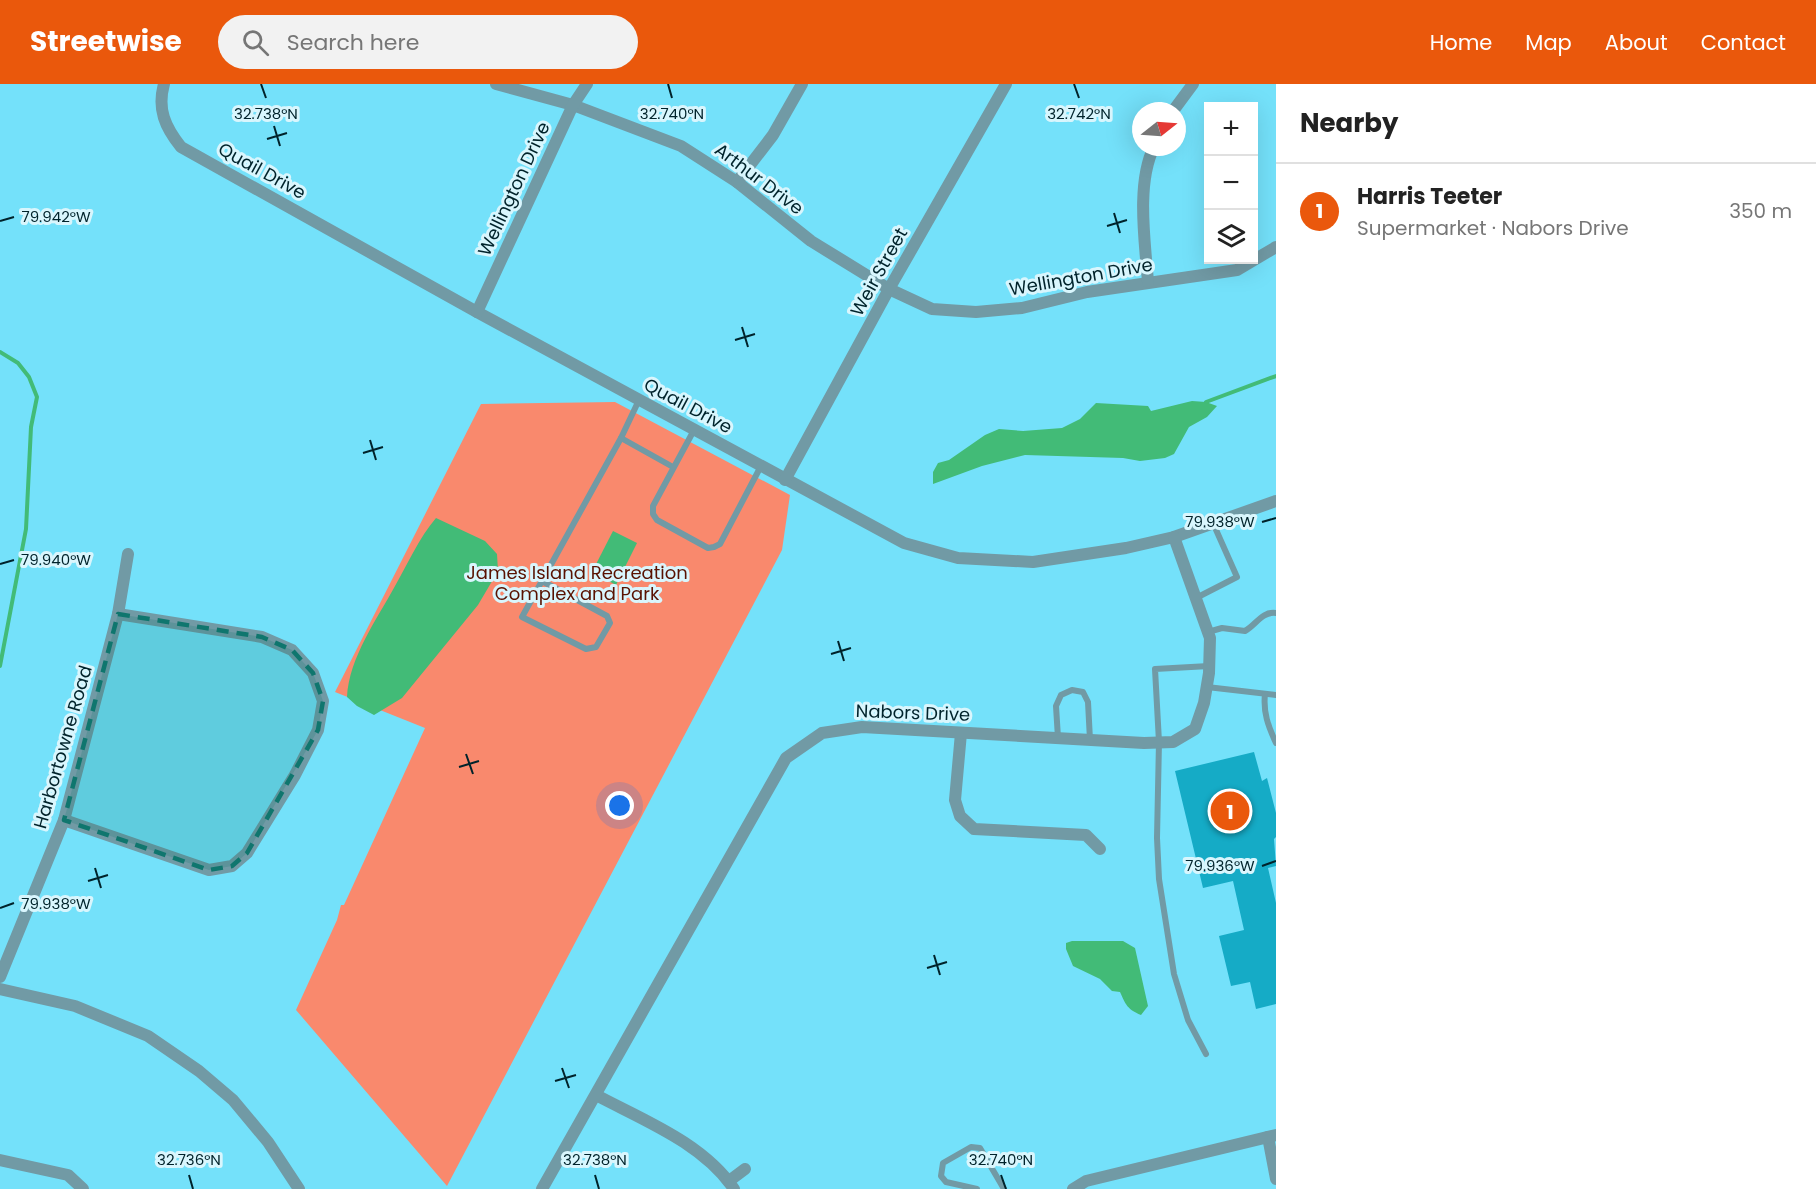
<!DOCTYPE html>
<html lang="en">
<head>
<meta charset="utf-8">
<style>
  :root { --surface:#fff; --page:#f2f2f2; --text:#222; --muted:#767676; --line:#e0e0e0; --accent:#ea580c }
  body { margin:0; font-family:Poppins,sans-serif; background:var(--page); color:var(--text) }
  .controls { position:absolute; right:18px; top:18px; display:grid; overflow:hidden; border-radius:0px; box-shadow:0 6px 24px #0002 }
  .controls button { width:54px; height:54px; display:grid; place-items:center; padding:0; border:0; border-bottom:2px solid var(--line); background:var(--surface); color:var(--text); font:30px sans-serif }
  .compass { position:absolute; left:1132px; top:18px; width:54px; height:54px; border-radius:50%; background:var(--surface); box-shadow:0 6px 24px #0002; rotate:73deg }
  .you { position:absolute; left:620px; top:722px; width:21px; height:21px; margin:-15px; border:4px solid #fff; border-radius:50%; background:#1a73e8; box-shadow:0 0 0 9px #1a73e833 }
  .badge { display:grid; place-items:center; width:39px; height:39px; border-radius:50%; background:var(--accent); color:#fff; font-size:20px; font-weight:700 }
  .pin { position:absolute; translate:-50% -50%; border:3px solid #fff; box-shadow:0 2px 6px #0006 }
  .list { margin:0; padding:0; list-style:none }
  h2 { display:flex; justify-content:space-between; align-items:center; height:78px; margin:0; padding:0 24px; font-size:26px }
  h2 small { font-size:20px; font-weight:400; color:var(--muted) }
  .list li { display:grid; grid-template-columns:39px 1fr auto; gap:18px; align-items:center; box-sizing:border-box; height:96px; padding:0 24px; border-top:2px solid var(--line) }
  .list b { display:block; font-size:22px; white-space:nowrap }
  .list p { margin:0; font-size:20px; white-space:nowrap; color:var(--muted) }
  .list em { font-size:20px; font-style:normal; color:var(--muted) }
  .icon { flex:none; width:33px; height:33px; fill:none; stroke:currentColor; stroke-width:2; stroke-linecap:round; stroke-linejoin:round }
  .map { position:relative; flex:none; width:1276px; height:1105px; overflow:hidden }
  header { display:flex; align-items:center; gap:36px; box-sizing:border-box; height:84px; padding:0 30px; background:var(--accent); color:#fff }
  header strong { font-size:28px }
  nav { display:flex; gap:33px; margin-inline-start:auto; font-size:21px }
  .search { width:420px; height:54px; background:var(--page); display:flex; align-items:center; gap:15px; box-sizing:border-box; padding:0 21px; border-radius:33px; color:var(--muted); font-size:22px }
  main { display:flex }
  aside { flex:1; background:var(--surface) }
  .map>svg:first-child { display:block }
</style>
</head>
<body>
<header>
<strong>Streetwise</strong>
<div class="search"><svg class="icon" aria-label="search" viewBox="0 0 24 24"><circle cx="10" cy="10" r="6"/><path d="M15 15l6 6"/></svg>Search here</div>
<nav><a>Home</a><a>Map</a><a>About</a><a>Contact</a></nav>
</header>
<main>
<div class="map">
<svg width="1276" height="1105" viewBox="0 0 1276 1105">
  <rect width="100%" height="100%" fill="#74e1fa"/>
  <!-- green -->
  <path fill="#f9896d" d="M615,318L790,411L782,466L447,1102L296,926L337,836L341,821H344L425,644L335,608L481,320Z"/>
  <!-- water -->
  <g fill="#42bb77">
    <path d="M1192,317L1206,318L1217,322L1207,333L1189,343L1174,370L1165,374L1140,377L1123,374L1025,371L982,382L933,400V388L938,379L949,376L985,351L999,345L1023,347L1062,344L1080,335L1096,319L1148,322L1151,327Z"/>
    <path d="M436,434L485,457L497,470L498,487L478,521L402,614L374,631L357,622L347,613C349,574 377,535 395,502C408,479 419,454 436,434Z"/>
    <path d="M613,447L637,459L616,501L592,488Z"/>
    <path d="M1072,857H1123L1135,864L1148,922L1141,931C1127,925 1126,921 1120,908L1112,907L1100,895L1073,882L1066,865V859Z"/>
  </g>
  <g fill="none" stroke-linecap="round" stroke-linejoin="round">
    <!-- stream -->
    <g stroke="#42bb77" stroke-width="4">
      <path d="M0,268L18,279L29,293L37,313L31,343L26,445L0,582"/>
      <path d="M1206,318L1276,292"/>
    </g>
  </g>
  <!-- building -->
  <path fill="#15abc6" d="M1254,668L1262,697L1267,694L1276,729V753L1274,755L1276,782L1268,784L1276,819V920L1256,925L1250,898L1231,902L1219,852L1244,846L1233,797L1203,804L1175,687Z"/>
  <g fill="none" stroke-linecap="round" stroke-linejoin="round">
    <!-- service -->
    <g stroke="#719aa5" stroke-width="6">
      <path d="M639,316L621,354L673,383"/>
      <path d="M694,346L653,422V430L657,436L708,464L714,463L720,460L761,382"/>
      <path d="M542,497L607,532L610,539L596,563L586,565L522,533L621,354"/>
      <path d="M1196,514L1237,493L1213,439"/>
      <path d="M1208,548L1222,544L1245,547C1256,541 1262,527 1276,529"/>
      <path d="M1207,603L1276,611"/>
      <path d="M1265,610C1263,628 1268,642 1276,659"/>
      <path d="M1058,654L1056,622L1061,611L1072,606L1083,608L1088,618L1090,656"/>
      <path d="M1206,970L1188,936L1174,890L1159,795L1157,754L1159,658L1155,585L1209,582"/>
      <path d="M977,1105L946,1098L941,1092L943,1079L971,1063L980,1064L1004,1105"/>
    </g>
    <!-- minor -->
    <g stroke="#719aa5" stroke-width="12">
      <path d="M164,0C157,25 165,43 181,63L477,228L904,459L958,474L1033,478L1126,464L1174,453L1276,417"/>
      <path d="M496,0L573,21L681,62L737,98L811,157L889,205L932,225L976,228L1022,224L1087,208L1237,186L1276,163"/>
      <path d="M1173,27L1193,0"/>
      <path d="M737,98L773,51L802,0"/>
      <path d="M1148,198C1145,158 1136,99 1154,63"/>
      <path d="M477,228L573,21L587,0"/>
      <path d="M785,396L889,205L1006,0"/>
      <path d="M961,649L955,716L960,732L974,745L1086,751L1100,765"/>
      <path d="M64,736L209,786L232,782L247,769L295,691L318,646L323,617L313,589L292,566L262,553L118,530"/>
      <path d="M0,893L64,736L118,530L128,470"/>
      <path d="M0,905L75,922L148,952L199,987L233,1016L268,1058L299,1105"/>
      <path d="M596,1011C643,1036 703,1059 734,1105"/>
      <path d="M1268,1053L1276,1095"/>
      <path d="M0,1076L68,1091L83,1105"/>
      <path d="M729,1097L745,1085"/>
      <path d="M542,1105L786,674L822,649L862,643L1144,659L1173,658L1195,645L1204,619L1209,589L1210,554L1174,453"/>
      <path d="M1073,1105L1086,1097L1276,1051"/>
    </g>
  </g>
  <!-- marked area -->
  <path fill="#0f766e" fill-opacity="0.2" stroke="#0f766e" stroke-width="4.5" stroke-dasharray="12 8" stroke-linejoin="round" d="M118,530L262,553L292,566L313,589L323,617L318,646L247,769L232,782L209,786L64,736Z"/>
  <!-- ticks -->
  <path fill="none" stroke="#00232b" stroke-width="2" d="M261,0L266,14M668,0L672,14M1074,0L1079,14M274,42L280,62M267,55L287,49M1114,129L1120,149M0,137L14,133M1107,142L1127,136M742,243L748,263M735,256L755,250M370,356L376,376M363,369L383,363M1262,438L1276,434M0,480L14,476M838,557L844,577M831,570L851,564M466,670L473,690M459,683L479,677M1262,782L1276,777M95,784L101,804M88,797L108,791M0,824L14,819M934,871L940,891M927,884L947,878M562,984L569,1004M555,997L576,991M189,1091L193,1105M595,1091L599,1105M1001,1091L1006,1105"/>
  <g text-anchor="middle" stroke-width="6" stroke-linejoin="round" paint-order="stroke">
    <!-- street labels -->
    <g font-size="18" fill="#00232b" stroke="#d9f6fd">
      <text transform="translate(262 87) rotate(29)" y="6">Quail Drive</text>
      <text transform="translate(759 95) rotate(37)" y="6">Arthur Drive</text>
      <text transform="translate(514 105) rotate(-65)" y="6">Wellington Drive</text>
      <text transform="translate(879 188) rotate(-61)" y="6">Weir Street</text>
      <text transform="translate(1081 193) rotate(-10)" y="6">Wellington Drive</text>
      <text transform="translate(688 322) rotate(28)" y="6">Quail Drive</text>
      <text transform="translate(913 629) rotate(2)" y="6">Nabors Drive</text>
      <text transform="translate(63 663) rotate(-74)" y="6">Harbortowne Road</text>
    </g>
    <!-- park labels -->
    <g font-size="18" fill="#591201" stroke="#d9f6fd">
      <text x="577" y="495">James Island Recreation<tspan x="577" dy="21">Complex and Park</tspan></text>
    </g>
  </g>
  <g font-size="15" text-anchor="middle" fill="#00232b" stroke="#d9f6fd" stroke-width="6" stroke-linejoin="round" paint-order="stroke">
    <text x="266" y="35">32.738°N</text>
    <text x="672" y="35">32.740°N</text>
    <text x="1079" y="35">32.742°N</text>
    <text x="56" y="138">79.942°W</text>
    <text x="1220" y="443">79.938°W</text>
    <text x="56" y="481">79.940°W</text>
    <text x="1220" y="787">79.936°W</text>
    <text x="56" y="825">79.938°W</text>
    <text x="189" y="1081">32.736°N</text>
    <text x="595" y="1081">32.738°N</text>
    <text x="1001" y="1081">32.740°N</text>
  </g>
</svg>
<div class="controls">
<button>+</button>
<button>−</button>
<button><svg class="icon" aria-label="layers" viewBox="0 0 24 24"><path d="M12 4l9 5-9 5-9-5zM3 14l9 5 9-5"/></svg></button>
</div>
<svg class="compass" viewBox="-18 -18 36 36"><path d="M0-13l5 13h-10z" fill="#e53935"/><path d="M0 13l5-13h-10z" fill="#767676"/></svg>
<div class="you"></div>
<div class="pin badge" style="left:1230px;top:727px">1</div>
</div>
<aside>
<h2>Nearby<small></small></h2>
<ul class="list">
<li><span class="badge">1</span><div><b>Harris Teeter</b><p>Supermarket · Nabors Drive</p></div><em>350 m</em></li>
</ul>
</aside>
</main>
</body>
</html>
